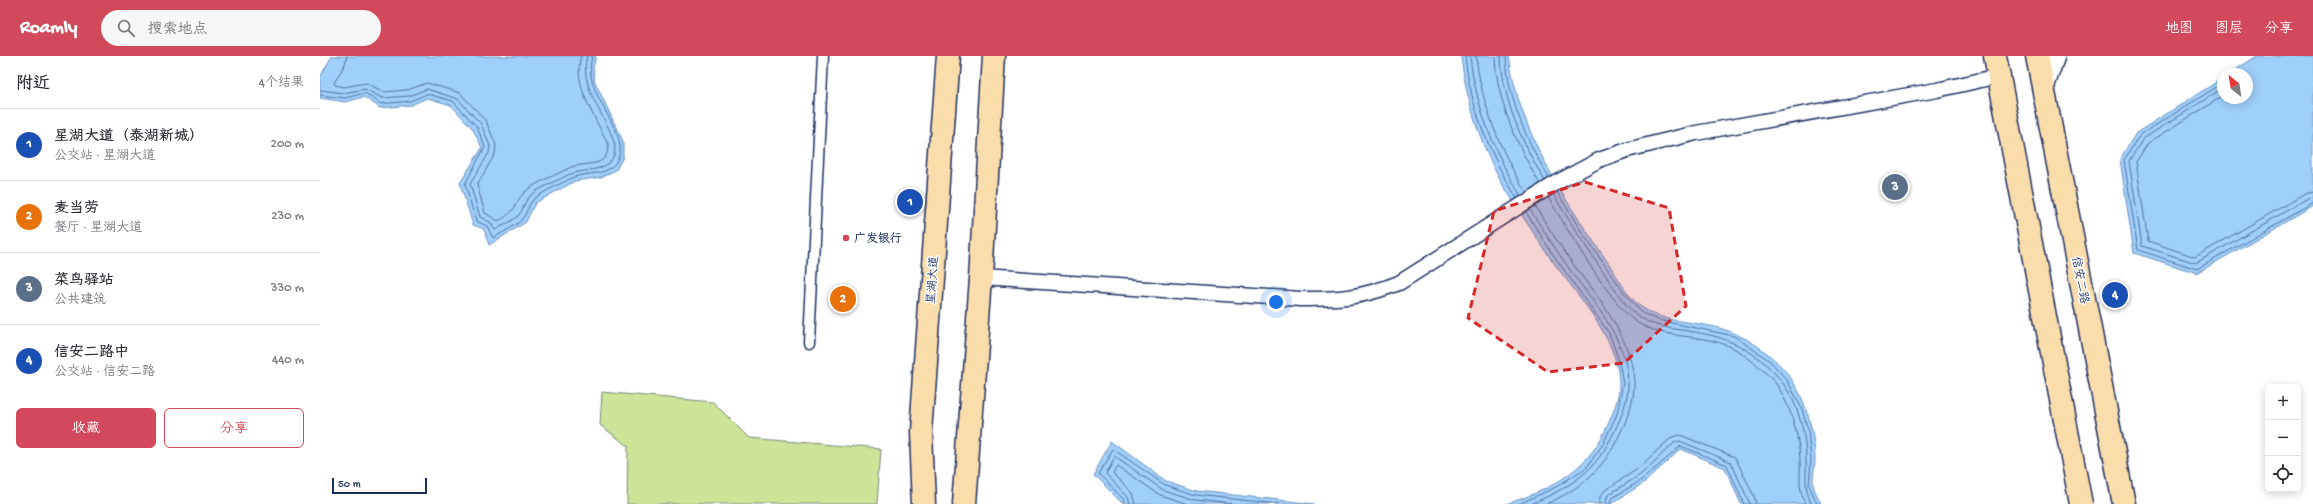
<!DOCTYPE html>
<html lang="zh">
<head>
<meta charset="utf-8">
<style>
  :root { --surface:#fff; --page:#f7f7f7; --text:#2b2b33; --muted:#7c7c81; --line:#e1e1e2; --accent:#d1495b }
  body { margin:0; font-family:"Gochi Hand","LXGW WenKai TC",sans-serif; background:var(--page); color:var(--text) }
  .controls { position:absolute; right:12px; bottom:12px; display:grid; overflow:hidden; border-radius:6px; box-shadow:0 2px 10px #0003 }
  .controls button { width:36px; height:36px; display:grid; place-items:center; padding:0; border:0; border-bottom:1px solid var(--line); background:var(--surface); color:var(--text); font:20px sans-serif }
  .compass { position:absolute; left:1897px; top:12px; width:36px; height:36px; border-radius:50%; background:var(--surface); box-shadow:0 2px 10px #0003; rotate:330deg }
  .scale { position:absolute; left:12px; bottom:10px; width:95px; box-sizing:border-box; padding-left:4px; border:2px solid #1b2f5e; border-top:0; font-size:11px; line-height:14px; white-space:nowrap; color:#1b2f5e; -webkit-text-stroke:3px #fff; paint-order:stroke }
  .you { position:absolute; left:956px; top:246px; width:14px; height:14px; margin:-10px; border:3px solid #fff; border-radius:50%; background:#1a73e8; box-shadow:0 0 0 6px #1a73e833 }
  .badge { display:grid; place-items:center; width:26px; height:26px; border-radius:50%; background:var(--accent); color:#fff; font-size:13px; font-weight:700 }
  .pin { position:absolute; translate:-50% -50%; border:2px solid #fff; box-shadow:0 1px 4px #0006 }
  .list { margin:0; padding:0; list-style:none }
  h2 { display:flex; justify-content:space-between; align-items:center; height:52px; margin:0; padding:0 16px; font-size:17px }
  h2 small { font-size:13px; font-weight:400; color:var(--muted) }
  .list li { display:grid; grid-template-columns:26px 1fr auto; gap:12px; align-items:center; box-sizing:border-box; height:72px; padding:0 16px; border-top:1px solid var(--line) }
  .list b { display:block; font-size:15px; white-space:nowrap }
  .list p { margin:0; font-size:13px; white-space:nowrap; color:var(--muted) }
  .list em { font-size:13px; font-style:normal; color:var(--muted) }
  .actions { display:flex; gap:8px; padding:12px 16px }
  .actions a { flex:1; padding:9px 0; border:1px solid var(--accent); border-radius:6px; text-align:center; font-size:14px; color:var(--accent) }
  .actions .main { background:var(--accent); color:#fff }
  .icon { flex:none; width:22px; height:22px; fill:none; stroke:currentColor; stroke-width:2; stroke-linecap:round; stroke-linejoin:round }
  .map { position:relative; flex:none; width:1993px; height:448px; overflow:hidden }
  header { display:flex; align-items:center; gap:24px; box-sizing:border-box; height:56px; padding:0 20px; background:var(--accent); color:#fff }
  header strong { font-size:19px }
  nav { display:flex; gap:22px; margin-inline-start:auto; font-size:14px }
  .search { width:280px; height:36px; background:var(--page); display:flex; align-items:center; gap:10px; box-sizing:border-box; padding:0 14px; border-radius:22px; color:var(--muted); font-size:15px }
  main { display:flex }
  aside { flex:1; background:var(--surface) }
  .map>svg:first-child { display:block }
</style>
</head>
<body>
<header>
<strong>Roamly</strong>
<div class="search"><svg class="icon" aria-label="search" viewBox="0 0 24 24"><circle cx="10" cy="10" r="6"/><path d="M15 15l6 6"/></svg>搜索地点</div>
<nav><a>地图</a><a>图层</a><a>分享</a></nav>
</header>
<main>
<aside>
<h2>附近<small>4个结果</small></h2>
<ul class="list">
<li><span class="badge" style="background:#1a4fb4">1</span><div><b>星湖大道（泰湖新城）</b><p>公交站 · 星湖大道</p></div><em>200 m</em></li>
<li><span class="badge" style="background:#e8710a">2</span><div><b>麦当劳</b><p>餐厅 · 星湖大道</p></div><em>230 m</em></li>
<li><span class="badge" style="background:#5c6f8a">3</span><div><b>菜鸟驿站</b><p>公共建筑</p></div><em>330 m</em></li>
<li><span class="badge" style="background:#1a4fb4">4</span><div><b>信安二路中</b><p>公交站 · 信安二路</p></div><em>440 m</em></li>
</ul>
<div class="actions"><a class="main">收藏</a><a>分享</a></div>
</aside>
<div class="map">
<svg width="1993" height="448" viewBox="0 0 1993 448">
  <rect width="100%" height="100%" fill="#fff"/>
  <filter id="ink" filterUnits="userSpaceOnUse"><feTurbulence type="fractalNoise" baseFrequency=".025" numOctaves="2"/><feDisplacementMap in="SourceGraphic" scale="8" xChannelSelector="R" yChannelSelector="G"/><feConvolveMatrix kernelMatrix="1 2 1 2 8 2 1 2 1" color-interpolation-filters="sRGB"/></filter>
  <g filter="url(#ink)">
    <!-- green -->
    <path fill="#cde398" stroke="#74897b" d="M282,336L393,346L429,382L561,393L557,448H307L308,390L280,369Z"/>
    <!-- water -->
    <g fill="#9fcffb" stroke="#6a8fbc">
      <path d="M12,0H276L273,12L275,26L303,85V101L296,114L281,121L255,125L215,147L206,166L169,189L164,173L153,169L140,127L162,92L153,73L131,49L107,42L91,49L60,52L44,41L25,46L0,42V21Z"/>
      <path d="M1141,0H1189C1199,76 1244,143 1287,205C1298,221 1309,245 1326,254C1344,265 1365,265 1385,269C1419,274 1449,294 1470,321C1486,344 1495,377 1495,404C1495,412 1492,420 1493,428C1494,435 1499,442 1501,448H1421L1405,412L1361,393L1325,426L1291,448H1186C1228,435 1266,415 1285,375C1292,360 1300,342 1299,325C1298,281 1253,235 1229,200C1213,177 1198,153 1183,129C1162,94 1145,40 1141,0Z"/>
      <path d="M1937,0H1993V150L1877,217L1814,197L1800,103L1816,77L1903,22V42H1927V18H1909Z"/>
      <path d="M792,385L846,425L877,435L995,448H803L773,418Z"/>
    </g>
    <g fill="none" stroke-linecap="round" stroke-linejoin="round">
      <!-- shore -->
      <g stroke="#506f9d" stroke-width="1">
        <path d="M27,0L25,8L14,27L15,29L24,31L46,27L64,36L87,34L107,27L140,37L166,65L176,89L175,98L157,129L165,157L178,165C198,155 192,150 204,137C214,127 234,120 247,113C263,104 289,115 288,88C276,62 252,29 261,0"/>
        <path d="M1145,0C1150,50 1170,100 1197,142"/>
        <path d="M1150,0C1155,48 1175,99 1201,140"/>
        <path d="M1156,0C1161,47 1181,97 1206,136"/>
        <path d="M1175,0C1176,44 1198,91 1220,128"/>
        <path d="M1181,0C1182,43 1203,89 1225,125"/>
        <path d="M1186,0C1187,42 1208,87 1229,122"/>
        <path d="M1903,27L1820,79L1804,104L1818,194L1877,213L1993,147"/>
        <path d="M1903,32L1823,83L1809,105L1822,190L1876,207L1987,143L1993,142"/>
        <path d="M0,34L24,37L45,33L62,42L89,40L107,33L138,43L161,68L170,90L169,97L150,128L160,161L170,166L175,174C182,170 193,165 198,160C203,155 204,146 209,141C218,132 235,126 246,120C260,112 287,118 294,99C302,76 256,37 267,0"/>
        <path d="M0,39L25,42L45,37L61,48L90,45L107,38L133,45L157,71L165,91L145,128L156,165L167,170L173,182C181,177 197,170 203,162C207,157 208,150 212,145C218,138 242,127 252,122C267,115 292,122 299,100C308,72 261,38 272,0"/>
        <path d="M1903,40L1828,87L1816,106L1828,185L1875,201L1984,138L1993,136"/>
        <path d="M1237,136L1263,178L1303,235L1322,257L1338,264L1414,280L1450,305L1467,324L1482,353L1488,374L1491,404L1489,429L1497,448"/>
        <path d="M1233,138C1250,166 1267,193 1286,220C1295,234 1306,252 1321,262C1340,274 1363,273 1385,278C1416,284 1443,301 1462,326C1478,347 1486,378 1486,404C1487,425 1483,426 1491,448"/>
        <path d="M1228,141C1246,171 1291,250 1318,267C1346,284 1381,277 1411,291C1420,295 1428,302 1436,308C1444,315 1453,323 1459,332C1471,354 1479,378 1480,404C1481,424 1477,427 1485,448"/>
        <path d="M1215,150C1227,170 1240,189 1253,208C1278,243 1311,279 1314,325C1315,343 1307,364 1299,380C1283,414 1260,433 1226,448"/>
        <path d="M1210,153C1222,173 1235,192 1248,211C1272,245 1306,281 1308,325C1309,341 1302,360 1295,374C1276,416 1252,430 1211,448"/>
        <path d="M805,448L804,444L778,417L793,393L845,429L876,439L959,448"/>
        <path d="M810,448L808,441L785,417L794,400L843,434L876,444L913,448"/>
        <path d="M816,448L813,437L792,416L796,409L840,439L868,448"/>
        <path d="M1199,448L1236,431L1267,411L1283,388L1297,358L1303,326L1298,302L1289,277L1232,197L1206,156"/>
        <path d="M1279,448L1280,441L1284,435L1316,414L1352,381L1360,379L1415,401L1434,440L1436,448"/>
        <path d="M1285,448L1288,439L1320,419L1354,387L1360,385L1411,406L1430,448"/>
        <path d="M1290,448L1291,443L1323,423L1361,390L1407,409L1424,448"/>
      </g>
      <!-- pedestrian casing -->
      <g stroke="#1b2f5e" stroke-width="13">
        <path id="pedestrian" d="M489,286L503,0"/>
      </g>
      <!-- minor casing -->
      <g stroke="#1b2f5e" stroke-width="17">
        <path id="minor" d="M661,222L981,243C1022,243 1040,242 1079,227L1236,127L1279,104L1307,94L1376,77L1617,34L1679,20"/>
      </g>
      <!-- secondary casing -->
      <g stroke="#1b2f5e" stroke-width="22">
        <path id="secondary" d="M1724,32L1735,0"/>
      </g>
      <!-- primary casing -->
      <g stroke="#1b2f5e" stroke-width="25">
        <g id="primary">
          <path d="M1675,0L1761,448"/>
          <path d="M1717,0L1804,448"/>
          <path d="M604,448L601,376L628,0"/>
          <path d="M644,448L661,222L674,0"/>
        </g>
      </g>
      <!-- pedestrian -->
      <use href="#pedestrian" stroke="#fff" stroke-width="10"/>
      <!-- minor -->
      <use href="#minor" stroke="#fff" stroke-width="14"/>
      <!-- secondary -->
      <use href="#secondary" stroke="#fff" stroke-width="19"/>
      <!-- primary -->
      <use href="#primary" stroke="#fbdcab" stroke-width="22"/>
    </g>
  </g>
  <!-- marked area -->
  <path fill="#d62828" fill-opacity="0.2" stroke="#d62828" stroke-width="3" stroke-dasharray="8 5" stroke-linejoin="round" d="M1265,126L1349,152L1366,250L1304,307L1228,316L1148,262L1174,155Z"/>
  <!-- markers -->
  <circle fill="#d1495b" stroke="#fff" stroke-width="1.5" cx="526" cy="182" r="4"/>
  <g text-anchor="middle" stroke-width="3" stroke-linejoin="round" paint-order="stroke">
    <!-- poi labels -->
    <g font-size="12" font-weight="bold" fill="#1b2f5e" stroke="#fff" text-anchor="start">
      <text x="534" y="186">广发银行</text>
    </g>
    <!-- street labels -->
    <g font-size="12" fill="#1b2f5e" stroke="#fff">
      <text transform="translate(612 224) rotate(-86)" y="4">星湖大道</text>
      <text transform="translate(1761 224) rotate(79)" y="4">信安二路</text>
    </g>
  </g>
</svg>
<div class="controls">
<button>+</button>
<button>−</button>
<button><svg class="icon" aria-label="locate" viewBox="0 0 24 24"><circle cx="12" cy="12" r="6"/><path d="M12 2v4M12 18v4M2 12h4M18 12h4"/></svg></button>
</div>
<svg class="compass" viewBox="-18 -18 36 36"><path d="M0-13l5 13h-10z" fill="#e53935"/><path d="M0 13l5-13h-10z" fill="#7c7c81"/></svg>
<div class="scale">50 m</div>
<div class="you"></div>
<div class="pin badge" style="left:590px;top:146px;background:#1a4fb4">1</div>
<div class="pin badge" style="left:523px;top:243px;background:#e8710a">2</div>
<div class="pin badge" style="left:1575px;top:131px;background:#5c6f8a">3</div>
<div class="pin badge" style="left:1795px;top:239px;background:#1a4fb4">4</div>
</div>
</main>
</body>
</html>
